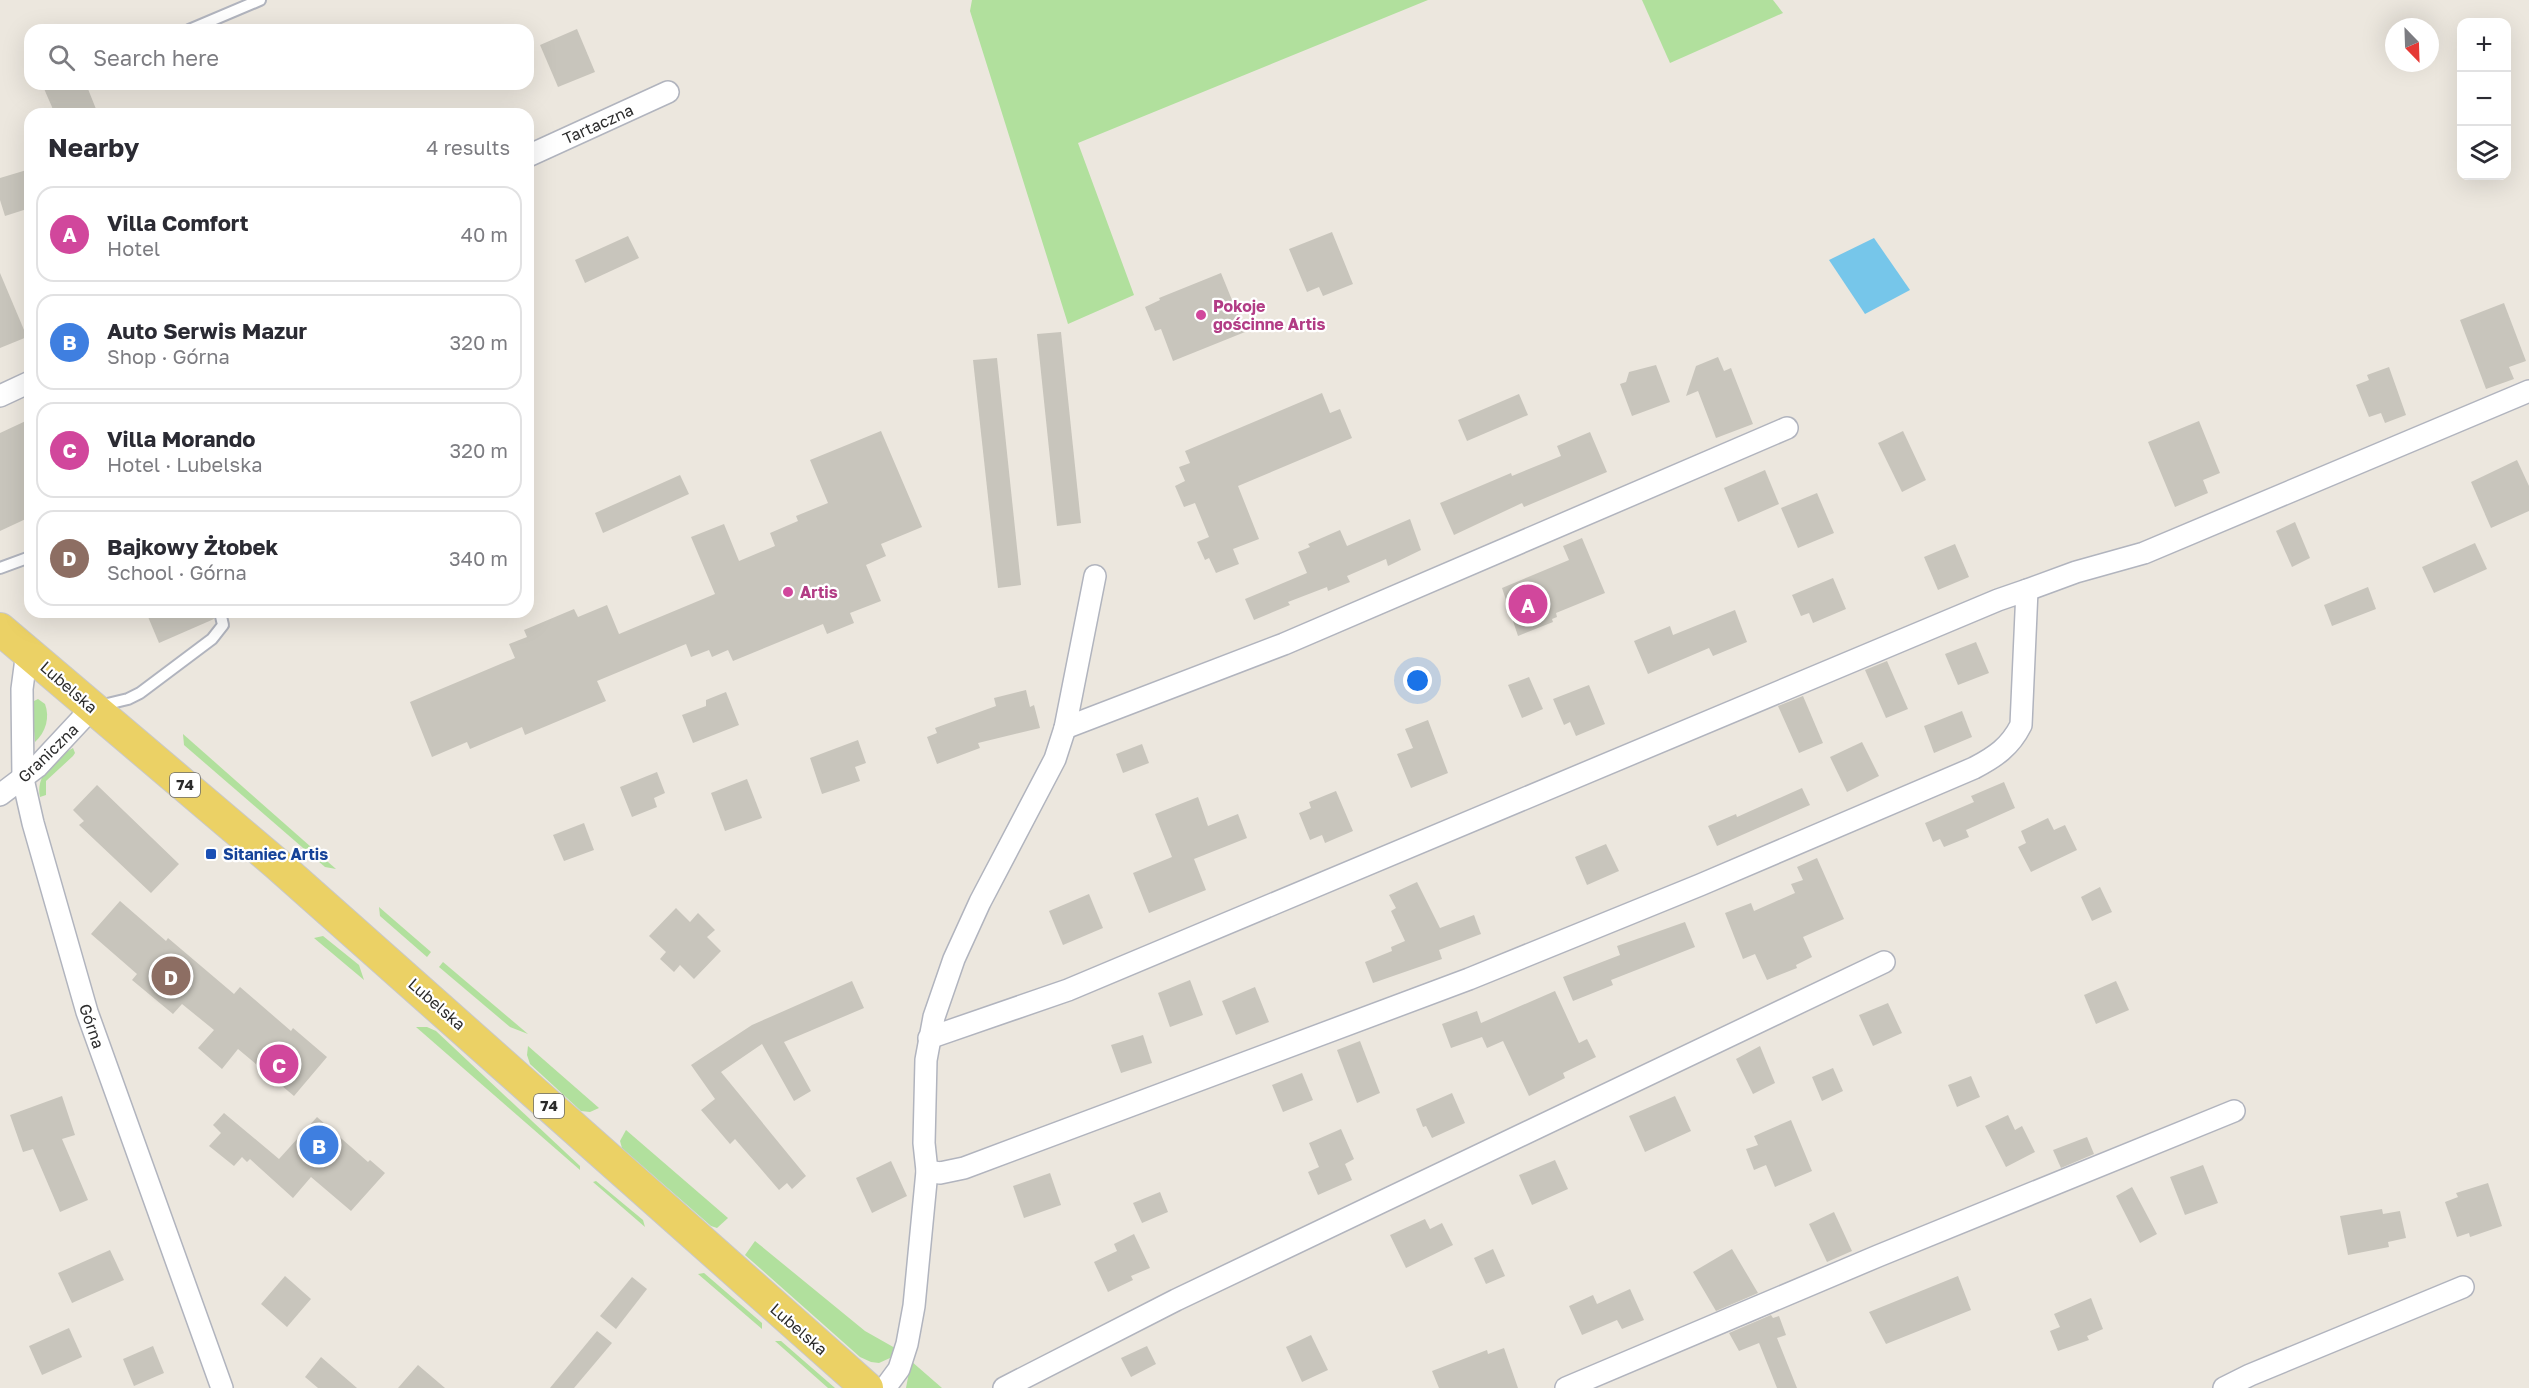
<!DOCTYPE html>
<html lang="en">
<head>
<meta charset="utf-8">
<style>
  :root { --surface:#fff; --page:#f2f2f3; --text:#2b2b33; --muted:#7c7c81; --line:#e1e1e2; --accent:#b45309 }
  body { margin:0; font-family:"Golos Text",sans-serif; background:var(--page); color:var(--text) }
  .controls { position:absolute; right:18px; top:18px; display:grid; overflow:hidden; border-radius:12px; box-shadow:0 6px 24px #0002 }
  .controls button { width:54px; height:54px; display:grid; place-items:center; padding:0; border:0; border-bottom:2px solid var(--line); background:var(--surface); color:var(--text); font:30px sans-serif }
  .compass { position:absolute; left:2385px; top:18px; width:54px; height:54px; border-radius:50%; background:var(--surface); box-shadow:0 6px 24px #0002; rotate:157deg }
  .you { position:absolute; left:1418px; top:681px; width:21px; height:21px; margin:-15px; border:4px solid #fff; border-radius:50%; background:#1a73e8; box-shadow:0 0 0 9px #1a73e833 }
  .badge { display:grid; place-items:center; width:39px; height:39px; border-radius:50%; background:var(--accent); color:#fff; font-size:20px; font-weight:700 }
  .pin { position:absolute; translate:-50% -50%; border:3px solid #fff; box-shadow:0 2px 6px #0006 }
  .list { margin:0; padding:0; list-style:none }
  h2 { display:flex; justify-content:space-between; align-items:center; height:78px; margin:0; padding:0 24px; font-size:26px }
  h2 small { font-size:20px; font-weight:400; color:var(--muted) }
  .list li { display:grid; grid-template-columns:39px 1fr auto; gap:18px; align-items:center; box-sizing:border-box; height:96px; margin:0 12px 12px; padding:0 12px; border:2px solid var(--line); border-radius:18px }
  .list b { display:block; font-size:22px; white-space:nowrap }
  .list p { margin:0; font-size:20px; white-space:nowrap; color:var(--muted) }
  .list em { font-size:20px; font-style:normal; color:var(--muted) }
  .icon { flex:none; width:33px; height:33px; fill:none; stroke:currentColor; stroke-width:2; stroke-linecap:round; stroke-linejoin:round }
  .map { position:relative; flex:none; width:2529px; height:1388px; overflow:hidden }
  .search { position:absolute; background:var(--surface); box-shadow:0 6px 24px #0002; left:24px; top:24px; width:510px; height:66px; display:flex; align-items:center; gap:15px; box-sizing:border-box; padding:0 21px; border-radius:18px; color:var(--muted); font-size:22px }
  .panel { position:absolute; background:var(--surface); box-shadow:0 6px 24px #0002; left:24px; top:108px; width:510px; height:510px; border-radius:18px }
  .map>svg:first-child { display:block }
</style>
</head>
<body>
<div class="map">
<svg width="2529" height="1388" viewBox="0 0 2529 1388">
  <rect width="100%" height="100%" fill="#ece7de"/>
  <!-- green -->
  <g fill="#b1e09d">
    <path d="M972,0H1428L1078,143L1134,295L1068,324L970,11Z"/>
    <path d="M1642,0H1773L1783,13L1670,63Z"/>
    <path d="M38,699L45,704C50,717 46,732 35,742L32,707V702Z"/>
    <path d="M183,734L336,869L325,867L184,745Z"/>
    <path d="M73,748L75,753L73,756L46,781V795L40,797C35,776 55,757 73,748Z"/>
    <path d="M379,907L431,952L427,957L380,916Z"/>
    <path d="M323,936L359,965L364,980L314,938Z"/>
    <path d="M443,962L528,1034L510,1027L439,967Z"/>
    <path d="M416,1027H427L436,1031L580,1166V1170Z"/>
    <path d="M528,1046L599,1108L590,1112L581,1111L530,1064L527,1055Z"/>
    <path d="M626,1130L728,1218L717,1228L711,1226L622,1148L620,1141Z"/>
    <path d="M596,1181L643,1220L645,1227L593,1182Z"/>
    <path d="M755,1241L865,1331L895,1348L890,1358L879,1363L871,1362L860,1357L745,1255Z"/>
    <path d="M704,1273L762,1323V1329L698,1274Z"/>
    <path d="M775,1341H781L835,1388H828Z"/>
    <path d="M911,1361L942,1388H906Z"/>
  </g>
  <!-- water -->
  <path fill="#76c6ea" d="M1874,238L1910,290L1865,314L1829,260Z"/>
  <!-- building -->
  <g fill="#c8c5bc">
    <path d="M577,29L595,72L558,87L540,45Z"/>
    <path d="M42,84H86L98,114H55Z"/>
    <path d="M30,169V208L5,216L0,200V178Z"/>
    <path d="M1332,232L1353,284L1323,296L1319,287L1307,292L1289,249Z"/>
    <path d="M628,236L639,258L585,283L575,260Z"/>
    <path d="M0,273L27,337L0,348Z"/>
    <path d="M1221,273L1245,332L1173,361L1161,329L1155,331L1145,307L1160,300L1159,298Z"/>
    <path d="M2504,303L2526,361L2509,367L2514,379L2486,389L2460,320Z"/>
    <path d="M1061,332L1081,523L1057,526L1037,334Z"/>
    <path d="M1718,357L1724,371L1731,368L1753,424L1716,438L1698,391L1686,396L1696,366Z"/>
    <path d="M997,358L1021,585L998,588L973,360Z"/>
    <path d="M1656,365L1670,402L1632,416L1620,384L1626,382L1629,372Z"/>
    <path d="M2389,367L2406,415L2385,423L2381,413L2369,417L2356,385L2369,380L2367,375Z"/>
    <path d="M1322,393L1330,413L1340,409L1352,438L1238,486L1259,539L1233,549L1239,564L1216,573L1209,558L1205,560L1197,542L1209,537L1195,503L1184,507L1175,486L1185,481L1179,467L1190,463L1185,451Z"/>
    <path d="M1519,394L1528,415L1467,441L1458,420Z"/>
    <path d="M30,419V517L0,531V433Z"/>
    <path d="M2199,421L2220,473L2203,480L2208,493L2175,507L2148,442Z"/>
    <path d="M881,431L922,527L881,544L886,556L866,565L881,601L850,613L854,623L827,634L823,624L733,661L728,650L712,657L709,650L691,657L686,644L597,681L606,701L525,735L522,727L470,749L467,742L432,757L410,702L515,658L509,644L527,637L524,630L574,609L578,617L607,605L619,634L715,594L691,537L724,524L739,561L775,546L770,533L798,521L796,516L828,503L810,460Z"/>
    <path d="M1903,431L1926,480L1902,492L1878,443Z"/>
    <path d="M1590,432L1607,472L1524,507L1522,503L1454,535L1440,503L1511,473L1512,476L1561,456L1557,446Z"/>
    <path d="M2517,460L2529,486V511L2491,528L2471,482Z"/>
    <path d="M1765,470L1779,504L1738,522L1724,488Z"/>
    <path d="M680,475L689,494L603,533L595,513Z"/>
    <path d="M1817,493L1834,533L1798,548L1781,508Z"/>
    <path d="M1410,519L1421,550L1388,566L1386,559L1347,576L1350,582L1328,591L1327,587L1288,602L1290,605L1254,620L1245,599L1307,573L1298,552L1310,547L1308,544L1340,530L1347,546Z"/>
    <path d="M2295,522L2310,558L2292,567L2276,531Z"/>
    <path d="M1582,538L1605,593L1556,613L1557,617L1552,619L1553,622L1518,636L1502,588L1569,560L1563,546Z"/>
    <path d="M2475,543L2487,569L2434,593L2422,567Z"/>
    <path d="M1955,544L1969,577L1938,590L1924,557Z"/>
    <path d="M1833,578L1846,609L1813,623L1809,613L1801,616L1792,595Z"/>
    <path d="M2368,587L2376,609L2332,626L2324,605Z"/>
    <path d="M1735,610L1747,642L1713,656L1709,648L1648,674L1634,641L1670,626L1673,635Z"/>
    <path d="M146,612H213L214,619L159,643Z"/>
    <path d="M1976,642L1989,673L1958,685L1945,654Z"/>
    <path d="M1887,661L1908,709L1886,718L1865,670Z"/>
    <path d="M1529,677L1543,709L1522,718L1508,685Z"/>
    <path d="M1589,685L1605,724L1576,736L1570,722L1564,725L1553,699Z"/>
    <path d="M1026,690L1030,707L1034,705L1040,728L978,743L980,748L937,764L927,737L937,733L935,728L996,706L994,698Z"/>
    <path d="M726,692L739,725L693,743L682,715L706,706V700Z"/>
    <path d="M1803,696L1823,743L1799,753L1778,706Z"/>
    <path d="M1962,711L1972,737L1934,753L1924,726Z"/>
    <path d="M1428,720L1448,773L1411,788L1397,754L1413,748L1405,729Z"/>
    <path d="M858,740L866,763L855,767L860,781L822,794L810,758Z"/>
    <path d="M1862,742L1879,776L1847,792L1830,757Z"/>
    <path d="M1142,744L1149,763L1123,773L1116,754Z"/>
    <path d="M657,772L665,793L654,798L657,807L632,817L620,787Z"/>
    <path d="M747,779L762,818L725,831L711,793Z"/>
    <path d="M2004,782L2015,808L1966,830L1969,837L1944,847L1940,839L1933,842L1925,823L1974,802L1971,796Z"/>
    <path d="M97,785L179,864L151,893L79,825L84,821L73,810Z"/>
    <path d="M1802,788L1810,805L1717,846L1708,826L1736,814L1737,817Z"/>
    <path d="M1336,791L1353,831L1325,843L1322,835L1310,840L1299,813L1311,808L1309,802Z"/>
    <path d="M1198,797L1208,826L1238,814L1247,838L1194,859L1206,890L1149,913L1133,873L1172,857L1155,814Z"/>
    <path d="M2048,818L2054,830L2065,825L2077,850L2031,872L2018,847L2026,843L2021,831Z"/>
    <path d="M584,823L594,850L564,861L553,835Z"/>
    <path d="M1606,844L1619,871L1587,885L1575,857Z"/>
    <path d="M1817,858L1844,919L1803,937L1812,957L1796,965L1797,968L1767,980L1755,954L1743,959L1725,913L1751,903L1754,911L1795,893L1791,884L1803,880L1797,867Z"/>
    <path d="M1417,882L1440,928L1474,915L1481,934L1439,950L1442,959L1373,983L1365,962L1392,951L1391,947L1405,941L1391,911L1396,908L1389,895Z"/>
    <path d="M2100,887L2112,912L2092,921L2081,897Z"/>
    <path d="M1089,894L1103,928L1063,945L1049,911Z"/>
    <path d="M120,901L166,941L168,938L234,994L240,987L291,1031L293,1028L327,1057L294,1096L238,1049L222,1069L198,1048L214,1030L182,1004L173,1014L132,980L137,974L91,934Z"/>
    <path d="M676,908L690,922L698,913L715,930L707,937L721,951L694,979L680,965L674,972L660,959L666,952L649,936Z"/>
    <path d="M1685,922L1695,947L1611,980L1613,985L1573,1001L1563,977L1620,955L1617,946Z"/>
    <path d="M1190,980L1203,1015L1170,1027L1158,993Z"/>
    <path d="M852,981L864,1008L784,1042L811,1091L794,1101L762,1044L721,1072L806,1176L792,1189L787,1183L779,1190L735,1139L730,1144L701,1110L715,1099L691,1065L752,1025Z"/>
    <path d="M2116,981L2129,1010L2096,1024L2084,995Z"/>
    <path d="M1255,987L1269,1022L1236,1035L1222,1001Z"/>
    <path d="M1555,991L1579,1043L1587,1039L1596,1057L1563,1073L1565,1078L1529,1096L1503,1041L1487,1048L1482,1037L1451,1048L1442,1024L1477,1011L1481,1023Z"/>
    <path d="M1888,1003L1902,1033L1873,1046L1859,1015Z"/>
    <path d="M1143,1035L1152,1063L1121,1073L1111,1045Z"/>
    <path d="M1360,1041L1380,1093L1357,1103L1337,1050Z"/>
    <path d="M1760,1046L1775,1083L1753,1094L1736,1059Z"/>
    <path d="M1833,1068L1843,1091L1822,1101L1812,1077Z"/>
    <path d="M1302,1073L1313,1100L1283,1112L1272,1085Z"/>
    <path d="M1971,1076L1980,1097L1957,1107L1948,1085Z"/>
    <path d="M1452,1093L1465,1123L1432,1138L1426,1126L1423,1127L1416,1109Z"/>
    <path d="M62,1096L75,1135L62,1139L88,1200L60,1212L33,1149L23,1152L10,1115Z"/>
    <path d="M1675,1096L1691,1131L1645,1152L1629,1116Z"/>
    <path d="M224,1113L279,1159L317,1117L368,1162L370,1160L385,1173L351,1211L311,1177L293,1198L250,1159L247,1162L242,1157L234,1166L209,1146L221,1133L213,1125Z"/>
    <path d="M2008,1115L2015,1130L2022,1126L2035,1152L2006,1167L1985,1126Z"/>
    <path d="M1791,1120L1812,1171L1775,1187L1766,1165L1754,1170L1746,1149L1758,1145L1754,1136Z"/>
    <path d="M1341,1129L1354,1159L1345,1164L1352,1180L1318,1195L1308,1172L1319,1167L1309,1143Z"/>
    <path d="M2087,1137L2094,1154L2061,1168L2053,1150Z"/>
    <path d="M1555,1160L1568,1189L1532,1205L1519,1175Z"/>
    <path d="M891,1161L907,1196L872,1213L856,1178Z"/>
    <path d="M2203,1165L2218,1203L2185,1215L2170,1177Z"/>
    <path d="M1050,1173L1061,1205L1024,1218L1013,1186Z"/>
    <path d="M2488,1183L2502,1226L2470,1237L2469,1233L2457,1237L2445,1202L2458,1197L2456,1193Z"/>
    <path d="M2132,1187L2157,1234L2140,1243L2116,1196Z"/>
    <path d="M1160,1192L1168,1212L1142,1223L1133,1203Z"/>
    <path d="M2382,1209L2383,1214L2400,1211L2406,1238L2388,1242L2389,1247L2348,1255L2340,1216Z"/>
    <path d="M1834,1212L1852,1251L1827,1262L1809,1224Z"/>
    <path d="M1425,1219L1430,1229L1442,1223L1453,1245L1406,1268L1390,1235Z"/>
    <path d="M1134,1234L1150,1268L1131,1276L1133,1280L1108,1292L1094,1262L1117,1251L1114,1244Z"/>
    <path d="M1493,1249L1505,1276L1486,1284L1474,1258Z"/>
    <path d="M1732,1249L1758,1293L1716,1311L1693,1272Z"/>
    <path d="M110,1250L124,1280L72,1303L58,1273Z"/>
    <path d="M285,1276L311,1299L287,1327L261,1304Z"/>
    <path d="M1958,1276L1971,1310L1886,1344L1869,1312Z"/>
    <path d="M632,1277L647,1289L616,1329L600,1316Z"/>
    <path d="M1630,1289L1644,1320L1622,1329L1617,1320L1582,1335L1569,1306L1593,1295L1597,1304Z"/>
    <path d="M2091,1298L2103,1329L2087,1336L2089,1340L2058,1351L2050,1331L2060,1327L2054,1314Z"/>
    <path d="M1771,1315L1773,1318L1779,1316L1786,1335L1777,1338L1797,1388H1777L1759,1343L1739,1351L1729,1333Z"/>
    <path d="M69,1328L82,1357L42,1375L29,1346Z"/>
    <path d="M597,1331L612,1343L574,1388H550Z"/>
    <path d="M1311,1335L1328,1370L1302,1382L1286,1347Z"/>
    <path d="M153,1346L164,1373L134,1386L123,1359Z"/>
    <path d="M1147,1346L1156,1364L1131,1377L1121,1358Z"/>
    <path d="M1504,1348L1518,1388H1439L1432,1371L1487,1350L1488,1354Z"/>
    <path d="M321,1357L357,1388H318L305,1377Z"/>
    <path d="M418,1365L445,1388H398Z"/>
  </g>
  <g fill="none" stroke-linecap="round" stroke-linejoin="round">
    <!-- lane casing -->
    <g stroke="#b1b4be" stroke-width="14">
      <g id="lane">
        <path d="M189,30L260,0"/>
        <path d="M0,568L30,557"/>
        <path d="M99,706L128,699L140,693L212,639L223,625L220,612"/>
      </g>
    </g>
    <!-- street casing -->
    <g stroke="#b1b4be" stroke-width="24">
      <g id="street">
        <path d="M528,156L668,92"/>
        <path d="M0,396L30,382"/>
        <path d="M2027,590L2076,572L2144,553L2529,391"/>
        <path d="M27,651L22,689L23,779L33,823L87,1012L222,1388"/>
        <path d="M1065,728L1284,644L1787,428"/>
        <path d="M0,795L37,767L92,708"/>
        <path d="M927,1171L940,1173L964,1168L1469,979L1700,885L1974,768C1995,757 2010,747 2021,725L2027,590L1998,600L1068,990L929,1038"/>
        <path d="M885,1388L899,1369L907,1344L914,1306L927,1171L924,1143L926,1060L934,1017L954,959L980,902L1055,759L1065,728L1095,576"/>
        <path d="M1004,1388L1176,1300L1884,962"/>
        <path d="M1566,1388L1878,1256L2234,1111"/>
        <path d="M2224,1388L2250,1375L2463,1287"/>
      </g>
    </g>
    <!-- primary casing -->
    <g stroke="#c8c8c8" stroke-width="34">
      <path id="primary" d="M0,629L277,864L867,1388"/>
    </g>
    <!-- lane -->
    <use href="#lane" stroke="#fff" stroke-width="10"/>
    <!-- street -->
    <use href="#street" stroke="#fff" stroke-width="21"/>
    <!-- primary -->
    <use href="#primary" stroke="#ebd165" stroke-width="32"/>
  </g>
  <!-- markers -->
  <g fill="#d1479c" stroke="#fff" stroke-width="2">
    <circle cx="1201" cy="315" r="6"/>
    <circle cx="788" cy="592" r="6"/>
  </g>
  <rect fill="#1a4fb4" stroke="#fff" stroke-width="2" x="205" y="848" width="12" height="12" rx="3"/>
  <g text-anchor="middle" stroke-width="4.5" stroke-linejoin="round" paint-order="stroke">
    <!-- shield labels -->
    <g fill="#fff" stroke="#6b6b6b" stroke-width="1.5">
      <rect x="170" y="773" width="30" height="24" rx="4.5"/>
      <rect x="534" y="1094" width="30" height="24" rx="4.5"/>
    </g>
    <g font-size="15" font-weight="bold" fill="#2b2b2b">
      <text x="185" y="790">74</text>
      <text x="549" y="1111">74</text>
    </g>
    <!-- street labels -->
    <g font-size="16" fill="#2b2b2b" stroke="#fff">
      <text transform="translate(598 124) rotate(-24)" y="6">Tartaczna</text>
      <text transform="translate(69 687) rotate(41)" y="6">Lubelska</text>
      <text transform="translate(48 753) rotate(-44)" y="6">Graniczna</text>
      <text transform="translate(437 1004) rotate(41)" y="6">Lubelska</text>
      <text transform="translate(92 1026) rotate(71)" y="6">Górna</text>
      <text transform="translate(799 1329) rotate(41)" y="6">Lubelska</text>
    </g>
    <!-- hotel labels -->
    <g font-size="16" font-weight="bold" fill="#b23c85" stroke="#fff" text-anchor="start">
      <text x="1213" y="312">Pokoje<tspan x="1213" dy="18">gościnne Artis</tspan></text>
      <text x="800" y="598">Artis</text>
    </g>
    <!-- transit labels -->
    <g font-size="16" font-weight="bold" fill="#164399" stroke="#fff" text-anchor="start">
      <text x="223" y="860">Sitaniec Artis</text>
    </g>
  </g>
</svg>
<div class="controls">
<button>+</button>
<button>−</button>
<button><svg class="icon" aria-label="layers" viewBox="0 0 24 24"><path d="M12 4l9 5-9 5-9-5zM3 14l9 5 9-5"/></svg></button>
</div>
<svg class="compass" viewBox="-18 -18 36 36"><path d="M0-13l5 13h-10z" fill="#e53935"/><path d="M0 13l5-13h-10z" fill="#7c7c81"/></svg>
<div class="you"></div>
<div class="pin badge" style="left:1528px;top:604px;background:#d1479c">A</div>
<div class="pin badge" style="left:319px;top:1145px;background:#3f7fe0">B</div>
<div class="pin badge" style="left:279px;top:1064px;background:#d1479c">C</div>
<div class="pin badge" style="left:171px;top:976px;background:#8d6e63">D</div>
<div class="search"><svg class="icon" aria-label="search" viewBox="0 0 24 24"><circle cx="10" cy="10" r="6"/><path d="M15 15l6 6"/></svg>Search here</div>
<section class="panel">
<h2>Nearby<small>4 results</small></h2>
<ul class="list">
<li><span class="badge" style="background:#d1479c">A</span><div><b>Villa Comfort</b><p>Hotel</p></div><em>40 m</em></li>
<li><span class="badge" style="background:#3f7fe0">B</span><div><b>Auto Serwis Mazur</b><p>Shop · Górna</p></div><em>320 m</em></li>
<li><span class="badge" style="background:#d1479c">C</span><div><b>Villa Morando</b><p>Hotel · Lubelska</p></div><em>320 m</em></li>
<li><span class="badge" style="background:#8d6e63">D</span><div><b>Bajkowy Żłobek</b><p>School · Górna</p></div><em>340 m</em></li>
</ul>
</section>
</div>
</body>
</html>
